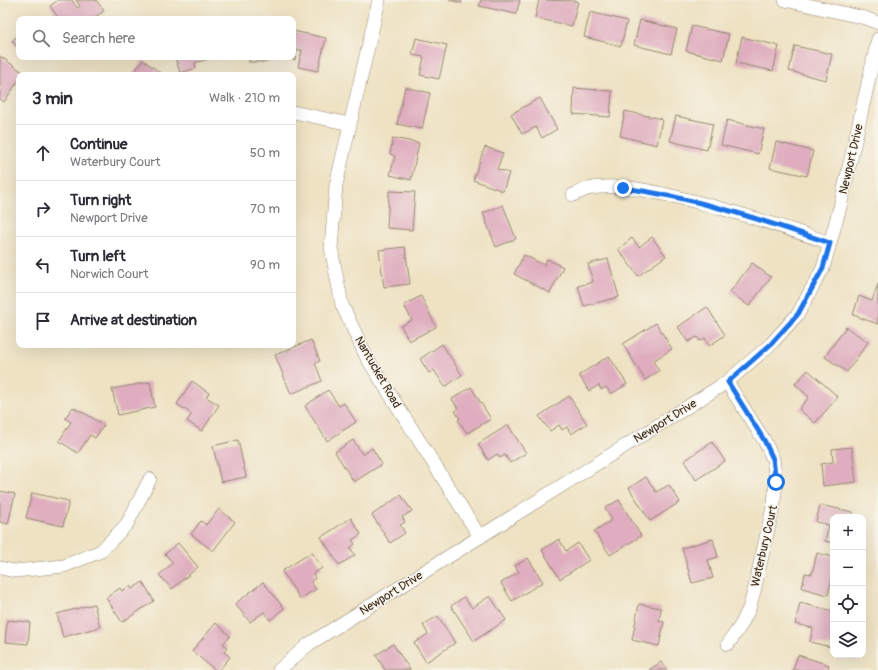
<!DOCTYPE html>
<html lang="en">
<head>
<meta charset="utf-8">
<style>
  :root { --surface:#fff; --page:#f2f2f3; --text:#2b2b33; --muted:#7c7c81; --line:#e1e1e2 }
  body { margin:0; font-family:Pangolin,sans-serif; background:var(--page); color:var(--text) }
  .controls { position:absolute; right:12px; bottom:12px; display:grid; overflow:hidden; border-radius:8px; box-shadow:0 4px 16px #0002 }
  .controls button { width:36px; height:36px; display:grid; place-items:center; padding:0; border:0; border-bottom:1px solid var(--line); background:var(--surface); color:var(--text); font:20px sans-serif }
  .stop { position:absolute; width:12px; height:12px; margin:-9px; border:3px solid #1a73e8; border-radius:50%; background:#fff }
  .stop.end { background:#1a73e8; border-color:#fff; box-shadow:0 1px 4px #0008 }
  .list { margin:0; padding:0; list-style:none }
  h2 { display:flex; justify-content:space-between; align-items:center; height:52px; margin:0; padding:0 16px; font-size:17px }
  h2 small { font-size:13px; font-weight:400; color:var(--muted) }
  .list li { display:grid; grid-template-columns:26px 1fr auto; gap:12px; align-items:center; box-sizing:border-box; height:56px; padding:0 16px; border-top:1px solid var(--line) }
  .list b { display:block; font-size:15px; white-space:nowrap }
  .list p { margin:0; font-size:13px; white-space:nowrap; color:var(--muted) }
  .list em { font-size:13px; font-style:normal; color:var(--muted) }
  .icon { flex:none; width:22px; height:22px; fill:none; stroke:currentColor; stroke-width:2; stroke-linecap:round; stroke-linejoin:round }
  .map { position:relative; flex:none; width:878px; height:670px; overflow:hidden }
  .search { position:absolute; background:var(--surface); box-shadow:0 4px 16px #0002; left:16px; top:16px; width:280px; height:44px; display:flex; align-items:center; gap:10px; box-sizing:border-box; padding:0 14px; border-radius:8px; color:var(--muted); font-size:15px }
  .panel { position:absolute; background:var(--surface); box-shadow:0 4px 16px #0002; left:16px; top:72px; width:280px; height:276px; border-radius:8px }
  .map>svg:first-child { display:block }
</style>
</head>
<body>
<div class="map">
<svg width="878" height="670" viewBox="0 0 878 670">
  <rect width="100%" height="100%" fill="#f7f3e8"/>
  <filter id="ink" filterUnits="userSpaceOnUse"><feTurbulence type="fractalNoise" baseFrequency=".025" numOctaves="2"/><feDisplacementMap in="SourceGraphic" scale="8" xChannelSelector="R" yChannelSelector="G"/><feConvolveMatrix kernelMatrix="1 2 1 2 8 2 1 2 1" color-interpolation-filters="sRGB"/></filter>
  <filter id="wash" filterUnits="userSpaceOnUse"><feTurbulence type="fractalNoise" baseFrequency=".012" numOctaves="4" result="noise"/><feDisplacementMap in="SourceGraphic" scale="16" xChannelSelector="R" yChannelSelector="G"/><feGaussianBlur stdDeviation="0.9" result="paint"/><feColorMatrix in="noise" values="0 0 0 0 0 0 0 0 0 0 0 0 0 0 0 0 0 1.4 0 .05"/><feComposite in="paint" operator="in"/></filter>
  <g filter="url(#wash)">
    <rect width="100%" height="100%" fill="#eee2c3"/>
    <g id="blocks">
      <!-- building -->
      <g fill="#dfadbf">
        <path d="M58,0H72L77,8L80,6L76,0H96L104,11L92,19H59L50,6Z"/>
        <path d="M449,0H462L461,3Z"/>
        <path d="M481,0H520L516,14L479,6Z"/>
        <path d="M539,0L578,1L572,26L535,18Z"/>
        <path d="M590,12L627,21L621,46L584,37Z"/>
        <path d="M640,20L677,29L671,54L634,45Z"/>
        <path d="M692,26L729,34L723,60L686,51Z"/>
        <path d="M293,31L326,38L318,71L298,67L302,50H297L295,60L285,58L293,57Z"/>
        <path d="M19,34V49L12,41Z"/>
        <path d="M742,37L779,46L773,71L736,63Z"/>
        <path d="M416,38L447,45L439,79L420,75L424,57L412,55Z"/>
        <path d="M795,46L832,54L826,80L789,71Z"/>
        <path d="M0,56L24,73L22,75H19V80L4,102L0,99Z"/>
        <path d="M175,57H214L195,63L196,68L180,73Z"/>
        <rect x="249" y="57" width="17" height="5"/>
        <path d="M143,60L162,74L161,75H132Z"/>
        <path d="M405,87L430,93L422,129L397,124Z"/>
        <path d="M574,88L612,91L610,117L573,114Z"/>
        <path d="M540,98L557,129L542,138L536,127L522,134L511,114Z"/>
        <path d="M625,111L662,119L657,145L620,136Z"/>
        <path d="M676,116L713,124L707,150L670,141Z"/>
        <path d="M727,120L764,129L758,154L721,145Z"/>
        <path d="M393,138L419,143L411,180L390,175L395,156L390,154Z"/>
        <path d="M776,142L813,151L807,176L770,168Z"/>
        <path d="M485,147L503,153L497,169L509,173L503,191L473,180Z"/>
        <path d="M389,191L415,192L412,230L387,228Z"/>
        <path d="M503,205L516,239L496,247L483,213Z"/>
        <path d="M652,237L666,256L638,276L618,249L632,238L639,247Z"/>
        <path d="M405,247L410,284L384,287L379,250Z"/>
        <path d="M524,255L544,265L547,259L563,267L550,293L514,274Z"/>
        <path d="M608,259L619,297L584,306L578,286L593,282L588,264Z"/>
        <path d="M752,263L771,277L749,306L730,292Z"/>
        <path d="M878,284V324L853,315L859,296L872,301Z"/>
        <path d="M421,296L436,327L409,341L401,326L412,320L404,305Z"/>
        <path d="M707,307L725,335L709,346L705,338L700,341L697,337L688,342L678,327Z"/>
        <path d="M656,323L672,349L653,361L659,371L645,380L623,344Z"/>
        <path d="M846,327L868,342L847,372L825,357Z"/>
        <path d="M311,340L320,361L315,363L322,381L291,394L275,355Z"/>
        <path d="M442,344L462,375L445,387L434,370L429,373L420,359Z"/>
        <path d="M609,356L627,384L611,394L606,387L601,390L599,385L589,391L579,375Z"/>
        <path d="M808,370L838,397L815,423L799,409L809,397L795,384Z"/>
        <path d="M192,381L209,393L206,397L219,405L202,431L187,421L192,414L177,404Z"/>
        <path d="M150,382L155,407L118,415L112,389Z"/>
        <path d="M471,387L491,419L467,433L458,420L460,419L455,411L458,409L452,399Z"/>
        <path d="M328,390L339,406L344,403L356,422L327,441L305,406Z"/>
        <path d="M569,396L587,424L571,434L567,427L562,430L559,425L550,431L539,416Z"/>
        <path d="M73,407L79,411V410L104,425L95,438L90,435L78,453L59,441L71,422L65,418Z"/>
        <path d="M508,425L526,453L510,463L505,455L500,458L497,454L488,460L478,444Z"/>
        <path d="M238,440L246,477L221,482L213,446Z"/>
        <path d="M353,440L363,455L372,448L382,464L354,482L335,452Z"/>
        <path d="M712,442L725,461L696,480L684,461Z"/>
        <path d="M852,447L856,482L823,486L821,464L833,462L832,449Z"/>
        <path d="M646,477L656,492L669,485L680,502L650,521L629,488Z"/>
        <path d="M0,491L15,494L8,524L0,522Z"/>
        <path d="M32,493L69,501L63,526L26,518Z"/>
        <path d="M401,495L412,511L402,517L405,522L400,525L405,533L390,543L372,515Z"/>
        <path d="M619,500L641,536L610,555L594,531L612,520L605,508Z"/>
        <path d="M820,505L853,512L852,517H833V543L825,541L829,525L816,522Z"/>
        <path d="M219,509L235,522L213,551L191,534L201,521L206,525Z"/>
        <path d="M351,518L361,534L352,540L355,544L350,548L355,555L339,565L321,537Z"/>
        <path d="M559,539L566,551L578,543L589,560L560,579L542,550Z"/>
        <path d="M713,539L718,557L708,560L713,578L692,583L682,548Z"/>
        <path d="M178,543L198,567L172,589L159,575L173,563L165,554Z"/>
        <path d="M312,552L322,568L313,574L315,578L311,582L316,589L300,599L282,571Z"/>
        <path d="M817,553L833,557V574L828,595L802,588L805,573L812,574Z"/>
        <path d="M528,558L543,582L512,601L501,583L519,572L515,566Z"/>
        <path d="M143,582L154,601L122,622L106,598L120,588L122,591L130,586L132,589Z"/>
        <path d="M263,582L284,608L270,620L264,612L250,622L235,604Z"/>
        <path d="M490,596L506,620L474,641L451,606L464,597L472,608Z"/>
        <path d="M800,603L833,611V638L831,647L810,642L813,628L795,624Z"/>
        <path d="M94,604L100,627L63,637L57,614Z"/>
        <path d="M639,604L661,608L659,621L664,622L659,646L632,640Z"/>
        <path d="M438,616L455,643L426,662L414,643L428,634L423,625Z"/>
        <path d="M7,620L30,622L28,644L5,642Z"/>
        <path d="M216,623L230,636L223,644L227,647L224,652L230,657L219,670H215L192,651Z"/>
        <path d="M393,644L410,670H385L376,655Z"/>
        <path d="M798,655L829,665L828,670H793Z"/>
        <path d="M661,662L667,670H649Z"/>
      </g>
    </g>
  </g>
  <g filter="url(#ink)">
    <use href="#blocks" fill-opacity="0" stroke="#948670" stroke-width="1"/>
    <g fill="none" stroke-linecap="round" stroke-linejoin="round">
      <!-- minor casing -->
      <g stroke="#948670" stroke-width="14">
        <g id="minor">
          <path d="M379,0L336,185L331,248L342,305L367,358L480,537"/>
          <path d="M785,0L865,18L878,23"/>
          <path d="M293,112L350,124"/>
          <path d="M573,195C578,193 582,191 587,189C613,183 646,190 672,196C725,208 778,225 830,243"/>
          <path d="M727,382L764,440L773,459L776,482L774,503L754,591L749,609L741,625L728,644"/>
          <path d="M0,568L15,571L64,566L101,551L127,524L150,479"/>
          <path d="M279,670L309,644L727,382L771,344L798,314L823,268L840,207L878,39"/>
        </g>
      </g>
      <!-- minor -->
      <use href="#minor" stroke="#fff" stroke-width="13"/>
    </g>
  </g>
  <g fill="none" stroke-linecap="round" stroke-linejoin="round" filter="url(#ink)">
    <!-- route -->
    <path stroke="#1a73e8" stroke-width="5" d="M623,188C694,197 762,220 830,243L823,268L798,314L771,344L728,382L764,440L773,459L776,482"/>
  </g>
  <g text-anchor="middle" stroke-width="3" stroke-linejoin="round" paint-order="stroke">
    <!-- street labels -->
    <g font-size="12" fill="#3b2a1e" stroke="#f7f3e8">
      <text transform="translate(851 159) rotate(-77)" y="4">Newport Drive</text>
      <text transform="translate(378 372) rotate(60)" y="4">Nantucket Road</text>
      <text transform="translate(665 421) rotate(-32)" y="4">Newport Drive</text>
      <text transform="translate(764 546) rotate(-77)" y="4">Waterbury Court</text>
      <text transform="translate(391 593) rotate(-32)" y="4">Newport Drive</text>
    </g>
  </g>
</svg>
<div class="controls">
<button>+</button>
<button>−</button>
<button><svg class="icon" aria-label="locate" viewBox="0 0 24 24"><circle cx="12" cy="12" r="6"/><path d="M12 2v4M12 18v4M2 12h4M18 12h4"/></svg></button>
<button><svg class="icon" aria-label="layers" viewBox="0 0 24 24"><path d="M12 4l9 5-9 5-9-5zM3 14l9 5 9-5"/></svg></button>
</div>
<div class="stop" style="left:776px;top:482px"></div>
<div class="stop end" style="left:623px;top:188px"></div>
<div class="search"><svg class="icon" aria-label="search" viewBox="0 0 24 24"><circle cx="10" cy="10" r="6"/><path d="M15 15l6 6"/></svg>Search here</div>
<section class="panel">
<h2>3 min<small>Walk · 210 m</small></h2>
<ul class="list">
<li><svg class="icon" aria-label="ahead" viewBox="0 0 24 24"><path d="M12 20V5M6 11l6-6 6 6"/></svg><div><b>Continue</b><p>Waterbury Court</p></div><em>50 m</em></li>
<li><svg class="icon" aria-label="right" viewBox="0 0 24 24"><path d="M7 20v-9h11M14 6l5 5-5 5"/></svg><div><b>Turn right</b><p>Newport Drive</p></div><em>70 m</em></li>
<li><svg class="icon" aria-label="left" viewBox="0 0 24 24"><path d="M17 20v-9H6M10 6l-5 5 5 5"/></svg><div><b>Turn left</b><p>Norwich Court</p></div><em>90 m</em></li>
<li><svg class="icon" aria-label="arrive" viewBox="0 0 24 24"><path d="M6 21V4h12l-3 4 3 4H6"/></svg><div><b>Arrive at destination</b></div></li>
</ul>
</section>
</div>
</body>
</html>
